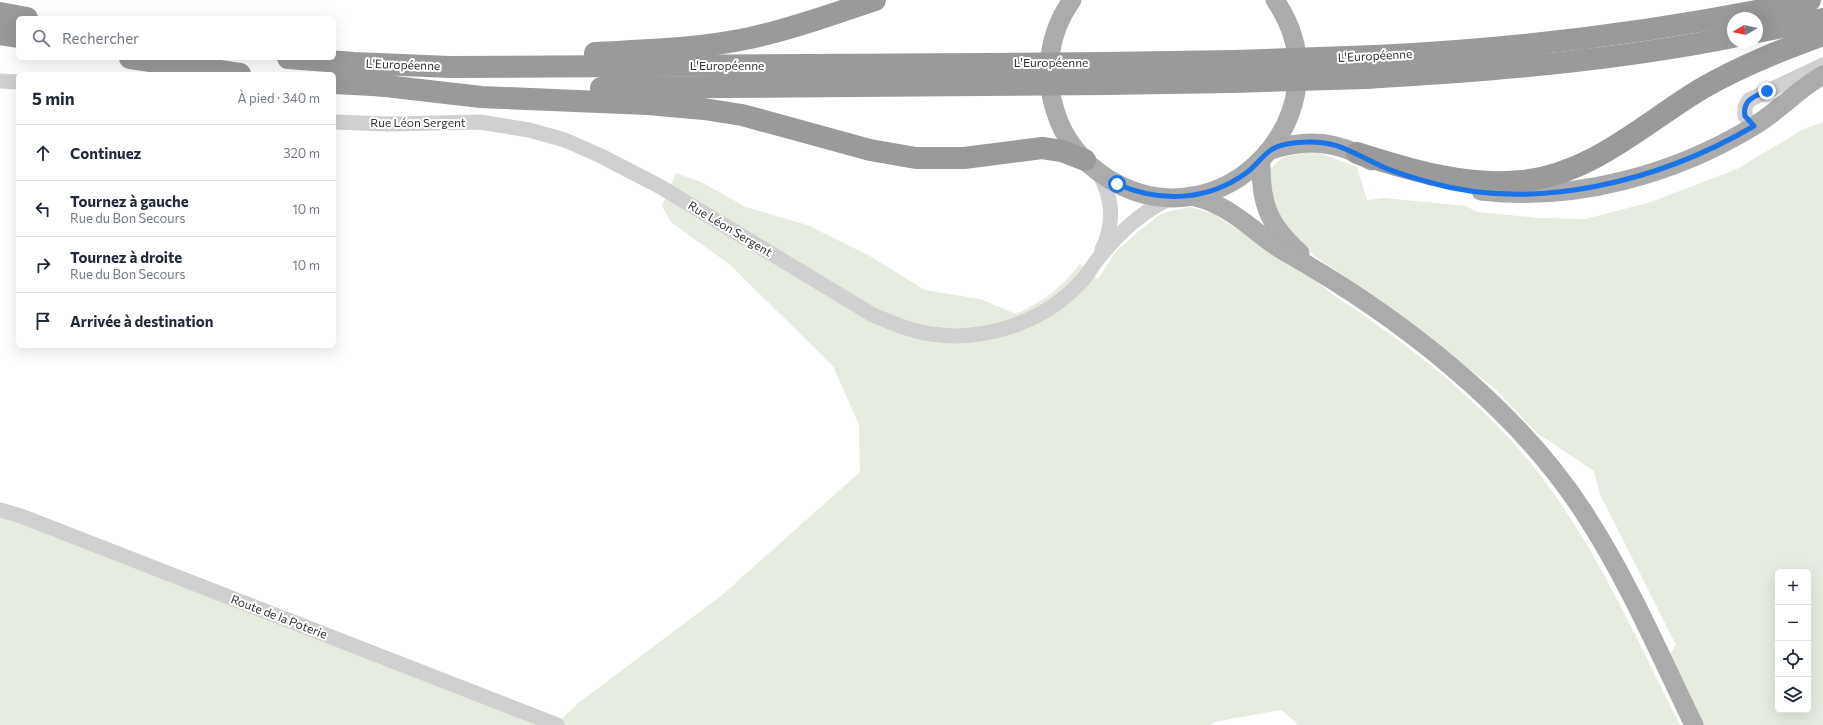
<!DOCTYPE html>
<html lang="fr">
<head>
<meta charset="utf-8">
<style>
  :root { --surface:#fff; --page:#f6f6f7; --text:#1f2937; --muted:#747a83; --line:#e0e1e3 }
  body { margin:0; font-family:Commissioner,sans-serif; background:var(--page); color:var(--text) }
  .controls { position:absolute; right:12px; bottom:12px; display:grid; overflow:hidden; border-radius:6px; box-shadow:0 4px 16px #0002 }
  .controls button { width:36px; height:36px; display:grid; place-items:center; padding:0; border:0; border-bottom:1px solid var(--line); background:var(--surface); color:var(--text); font:20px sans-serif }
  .compass { position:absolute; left:1727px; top:12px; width:36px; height:36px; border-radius:50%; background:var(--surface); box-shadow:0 4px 16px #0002; rotate:261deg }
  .stop { position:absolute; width:12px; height:12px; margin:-9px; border:3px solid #1a73e8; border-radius:50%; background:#fff }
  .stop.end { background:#1a73e8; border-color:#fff; box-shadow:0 1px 4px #0008 }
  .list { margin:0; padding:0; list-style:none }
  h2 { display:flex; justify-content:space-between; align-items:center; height:52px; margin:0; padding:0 16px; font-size:17px }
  h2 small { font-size:13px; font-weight:400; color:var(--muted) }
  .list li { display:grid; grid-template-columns:26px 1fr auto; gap:12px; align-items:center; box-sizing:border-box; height:56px; padding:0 16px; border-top:1px solid var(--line) }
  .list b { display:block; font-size:15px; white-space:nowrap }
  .list p { margin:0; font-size:13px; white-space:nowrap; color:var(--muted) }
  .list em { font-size:13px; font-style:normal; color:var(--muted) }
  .icon { flex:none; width:22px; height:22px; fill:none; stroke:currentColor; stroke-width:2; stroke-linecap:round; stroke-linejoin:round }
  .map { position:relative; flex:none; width:1823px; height:725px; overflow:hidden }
  .search { position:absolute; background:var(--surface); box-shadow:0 4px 16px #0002; left:16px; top:16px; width:320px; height:44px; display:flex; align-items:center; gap:10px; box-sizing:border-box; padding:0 14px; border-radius:6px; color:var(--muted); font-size:15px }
  .panel { position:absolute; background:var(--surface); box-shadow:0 4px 16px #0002; left:16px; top:72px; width:320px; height:276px; border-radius:6px }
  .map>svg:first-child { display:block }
</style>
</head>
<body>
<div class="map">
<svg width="1823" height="725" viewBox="0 0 1823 725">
  <rect width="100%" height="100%" fill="#fff"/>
  <!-- green -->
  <g fill="#e6ecdf" fill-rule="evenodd">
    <path d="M1823,122V725H1701L1670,655L1676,645L1600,494L1594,471L1537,433L1494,388L1386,305L1313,255L1287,229L1271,200L1268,171L1283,157L1314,151L1357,167L1367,200L1384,198L1466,206L1477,212L1538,218L1586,219L1651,202L1737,169L1802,130ZM1778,572H1808V710H1778Z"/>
    <path d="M676,173L701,182L746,207L807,225L868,255L925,290L980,299L1016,314C1042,302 1063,287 1080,264L1098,279L1116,251L1140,230L1162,213L1190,207L1212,213L1318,282C1332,297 1352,306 1369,319C1407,346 1444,374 1477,406C1501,429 1524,453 1544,480C1600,555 1638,642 1680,725H1299L1281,710L1214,722L1210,725H0V510L411,661L562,719L577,704L722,595L860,472L859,425L833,366L729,264L671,222L662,206Z"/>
  </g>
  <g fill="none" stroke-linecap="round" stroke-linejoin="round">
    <!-- minor -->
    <g stroke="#d0d0d0" stroke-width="15">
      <path d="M0,81L18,82"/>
      <path d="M334,122L387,124L480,122L529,130L565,140L601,156L659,186L873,315C892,323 911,331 931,334C983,342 1042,323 1079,284C1086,277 1091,268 1097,260C1118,234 1142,210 1174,197"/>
      <path d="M1754,126L1745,116V107L1749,100L1823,65"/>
      <path d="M1098,172C1113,198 1115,222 1102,250"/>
      <path d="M0,510L21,516L557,725"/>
    </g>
    <!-- major -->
    <g stroke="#ababab" stroke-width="19">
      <path d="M1072,0C1049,32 1043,73 1055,110C1063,138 1082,162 1107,178C1222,250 1351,111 1275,0"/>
      <path d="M1271,150C1307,138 1338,141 1371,161"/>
      <path d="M1261,160C1260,203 1268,224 1300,253"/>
      <path d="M1481,191C1574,202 1674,175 1754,126C1779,111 1798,89 1823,75"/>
      <path d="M1191,196C1201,198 1210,201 1219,206C1244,218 1263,240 1287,253C1396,315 1514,405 1583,511C1627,578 1659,653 1694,725"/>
    </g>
    <!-- highway -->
    <g stroke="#9a9a9a" stroke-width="22">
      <path d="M0,13L27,18"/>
      <path d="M1757,32L1823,19"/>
      <path d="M0,34L18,37"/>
      <path d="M595,53C647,50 699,49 750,38C792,29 833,14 875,0"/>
      <path d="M1375,56C1521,49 1667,31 1810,0"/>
      <path d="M130,58L240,74"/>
      <path d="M288,58L354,63L450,67L985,64"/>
      <path d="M1104,63L1235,61"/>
      <path d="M1366,78C1489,71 1612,61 1733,37"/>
      <path d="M334,83L391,86"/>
      <path d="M1105,84L1232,82"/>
      <path d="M377,85L481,97L648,104L704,109L742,115L870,150L916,158H964L1042,148L1062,151L1085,160"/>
      <path d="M601,88L980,85"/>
      <path d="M1357,153C1410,170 1466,187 1523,181C1593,173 1643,124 1701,89C1740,66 1781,50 1823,35"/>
    </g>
    <!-- highway-bridge -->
    <g stroke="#9a9a9a" stroke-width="22">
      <path d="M1235,61L1375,56"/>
      <path d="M985,64L1104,63"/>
      <path d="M1232,82L1366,78"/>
      <path d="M980,85L1105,84"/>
    </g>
  </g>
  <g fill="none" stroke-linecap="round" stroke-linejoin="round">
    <!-- route -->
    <path stroke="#1a73e8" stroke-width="5" d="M1117,184C1160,203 1208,201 1246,173C1255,167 1262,156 1271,150C1279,144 1297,142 1307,142C1337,141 1351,152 1377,164C1392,172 1411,177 1428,182C1536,213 1660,181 1754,126L1745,116C1742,100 1755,96 1767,91"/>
  </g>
  <g text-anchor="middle" stroke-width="4" stroke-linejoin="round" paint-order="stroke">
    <!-- street labels -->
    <g font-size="12" fill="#333" stroke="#fff">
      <text transform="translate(1375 56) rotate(-3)" y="4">L'Européenne</text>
      <text x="1051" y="67">L'Européenne</text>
      <text transform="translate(403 65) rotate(2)" y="4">L'Européenne</text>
      <text x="727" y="70">L'Européenne</text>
      <text x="418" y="127">Rue Léon Sergent</text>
      <text transform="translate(730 229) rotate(31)" y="4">Rue Léon Sergent</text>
      <text transform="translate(279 617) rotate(21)" y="4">Route de la Poterie</text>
    </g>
  </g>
</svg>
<div class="controls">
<button>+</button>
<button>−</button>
<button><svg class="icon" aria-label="locate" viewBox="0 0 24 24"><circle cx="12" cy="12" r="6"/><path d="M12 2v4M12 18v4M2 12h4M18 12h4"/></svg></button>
<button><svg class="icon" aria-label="layers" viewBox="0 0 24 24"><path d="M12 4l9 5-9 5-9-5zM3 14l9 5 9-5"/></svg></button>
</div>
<svg class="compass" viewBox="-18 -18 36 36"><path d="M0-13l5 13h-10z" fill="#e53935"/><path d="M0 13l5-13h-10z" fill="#747a83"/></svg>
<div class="stop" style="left:1117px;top:184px"></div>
<div class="stop end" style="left:1767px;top:91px"></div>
<div class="search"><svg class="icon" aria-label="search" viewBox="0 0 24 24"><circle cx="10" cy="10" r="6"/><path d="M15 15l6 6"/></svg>Rechercher</div>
<section class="panel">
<h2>5 min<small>À pied · 340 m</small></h2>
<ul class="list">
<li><svg class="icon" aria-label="ahead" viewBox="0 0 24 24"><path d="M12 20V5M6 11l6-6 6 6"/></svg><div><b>Continuez</b></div><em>320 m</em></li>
<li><svg class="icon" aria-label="left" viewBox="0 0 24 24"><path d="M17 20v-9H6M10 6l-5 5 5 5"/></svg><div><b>Tournez à gauche</b><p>Rue du Bon Secours</p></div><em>10 m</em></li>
<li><svg class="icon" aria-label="right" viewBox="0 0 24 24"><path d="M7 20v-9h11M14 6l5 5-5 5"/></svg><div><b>Tournez à droite</b><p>Rue du Bon Secours</p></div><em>10 m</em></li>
<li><svg class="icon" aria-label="arrive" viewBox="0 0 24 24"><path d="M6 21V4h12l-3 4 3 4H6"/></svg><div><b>Arrivée à destination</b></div></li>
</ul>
</section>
</div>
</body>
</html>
